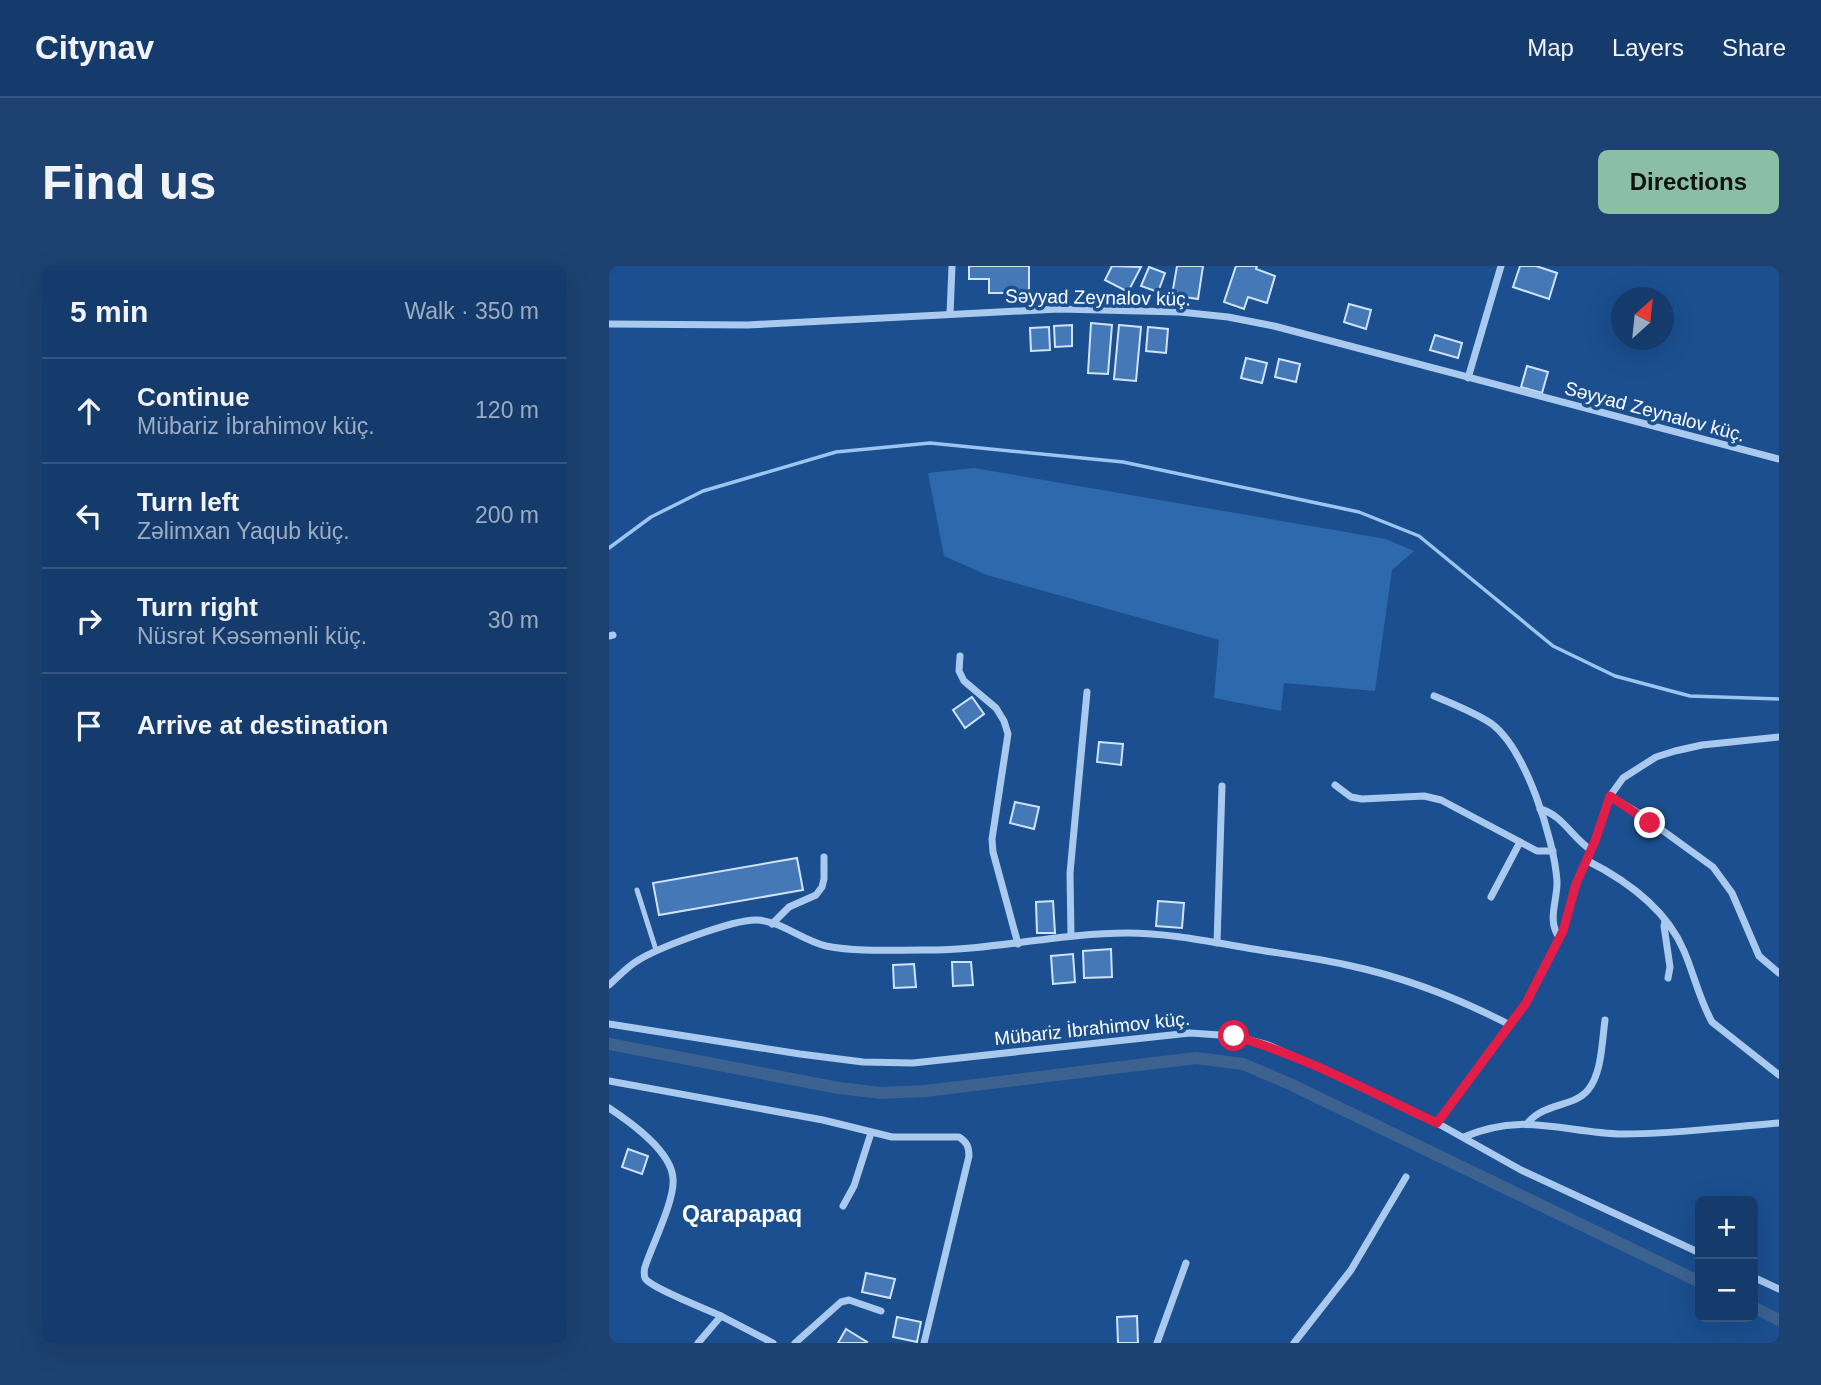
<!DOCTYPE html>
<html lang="en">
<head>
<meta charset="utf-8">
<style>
  :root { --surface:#143b6b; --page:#1d4271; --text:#f1f3f6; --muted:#9dadc1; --line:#33557e; --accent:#8abfa5 }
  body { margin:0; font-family:Helvetica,sans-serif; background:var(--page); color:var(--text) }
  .controls { position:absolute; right:21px; bottom:21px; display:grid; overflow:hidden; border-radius:10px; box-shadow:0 7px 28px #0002 }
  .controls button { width:63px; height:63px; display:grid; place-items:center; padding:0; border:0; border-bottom:2px solid var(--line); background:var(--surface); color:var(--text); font:35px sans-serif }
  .compass { position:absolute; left:1002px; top:21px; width:63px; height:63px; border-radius:50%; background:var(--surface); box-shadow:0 7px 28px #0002; rotate:27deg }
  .stop { position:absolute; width:21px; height:21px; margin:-16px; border:5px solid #e11d48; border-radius:50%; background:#fff }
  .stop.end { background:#e11d48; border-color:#fff; box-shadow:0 2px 7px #0008 }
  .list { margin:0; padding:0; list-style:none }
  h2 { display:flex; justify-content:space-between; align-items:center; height:91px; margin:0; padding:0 28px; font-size:30px }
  h2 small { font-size:23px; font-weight:400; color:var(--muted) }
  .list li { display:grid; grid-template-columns:46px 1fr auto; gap:21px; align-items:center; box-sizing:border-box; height:105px; padding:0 28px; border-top:2px solid var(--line) }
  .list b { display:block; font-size:26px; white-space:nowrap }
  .list p { margin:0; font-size:23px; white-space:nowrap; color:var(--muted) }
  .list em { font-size:23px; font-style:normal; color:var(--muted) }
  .icon { flex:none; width:38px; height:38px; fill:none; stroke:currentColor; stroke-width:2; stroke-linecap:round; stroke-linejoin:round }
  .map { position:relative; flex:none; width:1170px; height:1077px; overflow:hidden; border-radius:10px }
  header { display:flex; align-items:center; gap:42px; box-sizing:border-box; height:98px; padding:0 35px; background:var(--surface); border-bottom:2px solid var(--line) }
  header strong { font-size:33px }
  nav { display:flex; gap:38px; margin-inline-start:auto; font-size:24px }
  .intro { display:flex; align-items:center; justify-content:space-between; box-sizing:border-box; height:168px; padding:0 42px }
  h1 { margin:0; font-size:49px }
  .button { padding:18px 32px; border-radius:10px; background:var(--accent); color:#111; font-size:24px; font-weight:700 }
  main { display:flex; gap:42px; padding:0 42px }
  aside { flex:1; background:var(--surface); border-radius:10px; box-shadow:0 7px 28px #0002 }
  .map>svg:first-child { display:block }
</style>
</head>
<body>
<header>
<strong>Citynav</strong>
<nav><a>Map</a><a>Layers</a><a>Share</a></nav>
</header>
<div class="intro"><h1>Find us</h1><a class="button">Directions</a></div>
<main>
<aside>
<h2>5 min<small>Walk · 350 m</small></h2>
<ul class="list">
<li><svg class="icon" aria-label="ahead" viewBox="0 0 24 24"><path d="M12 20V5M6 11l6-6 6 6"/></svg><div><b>Continue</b><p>Mübariz İbrahimov küç.</p></div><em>120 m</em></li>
<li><svg class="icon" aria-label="left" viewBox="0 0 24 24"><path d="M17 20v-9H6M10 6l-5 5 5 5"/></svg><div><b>Turn left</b><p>Zəlimxan Yaqub küç.</p></div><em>200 m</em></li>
<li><svg class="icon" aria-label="right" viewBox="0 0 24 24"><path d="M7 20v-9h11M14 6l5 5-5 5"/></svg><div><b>Turn right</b><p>Nüsrət Kəsəmənli küç.</p></div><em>30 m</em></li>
<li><svg class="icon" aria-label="arrive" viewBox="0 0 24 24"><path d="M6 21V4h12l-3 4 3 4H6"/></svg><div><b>Arrive at destination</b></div></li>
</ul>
</aside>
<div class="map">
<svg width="1170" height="1077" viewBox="0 0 1170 1077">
  <rect width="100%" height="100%" fill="#1b4f8f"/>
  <!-- green -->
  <path fill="#2e69ad" d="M365,202L777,273L805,285L783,304L766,425L675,417L672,445L605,432L610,374L378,309L335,290L319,207Z"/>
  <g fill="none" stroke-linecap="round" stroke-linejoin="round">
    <!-- stream -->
    <path stroke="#9cc4f0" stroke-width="3.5" d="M0,282L42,251L94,225L227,186L321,177L514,196L750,246L810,270L944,380L1006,410L1081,430L1170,433"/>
    <!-- canal -->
    <g stroke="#3c6290" stroke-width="12">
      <path d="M0,778L230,822L272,827L316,825L587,792L634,798L681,818L1091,1016"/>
      <path d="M1144,1041L1170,1054"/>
    </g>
  </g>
  <!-- building -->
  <g fill="#4478b7" stroke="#cfe3fa" stroke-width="2">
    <path d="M360,0H420V27H380V13H360Z"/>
    <path d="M503,0L532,1L519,26L496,14Z"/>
    <path d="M568,0H594L589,33L563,29Z"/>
    <path d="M627,0H648L647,3L666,10L658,37L639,31L635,43L615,36Z"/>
    <path d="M911,0H927L948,7L940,33L904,21Z"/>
    <path d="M540,1L556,7L549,26L532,20Z"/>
    <path d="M740,38L762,44L757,63L735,56Z"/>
    <path d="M482,57L503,59L499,108L479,107Z"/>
    <path d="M463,59V80L446,81L445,60Z"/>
    <path d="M510,59L532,61L527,115L505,113Z"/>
    <path d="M440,61L441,84L422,85L421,62Z"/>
    <path d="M539,61L559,63L557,87L537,85Z"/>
    <path d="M826,69L853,77L849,92L821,84Z"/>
    <path d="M637,92L658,97L653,117L632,112Z"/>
    <path d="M670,93L691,98L687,116L666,111Z"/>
    <path d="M918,100L939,106L933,127L912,121Z"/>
    <path d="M363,431L375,448L356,462L344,444Z"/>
    <path d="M490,476L514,478L512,499L488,496Z"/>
    <path d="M406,536L430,541L425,563L401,557Z"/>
    <path d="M188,592L194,624L50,649L44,617Z"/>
    <path d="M444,635L446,667H428L427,636Z"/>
    <path d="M549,635L575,637L573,662L547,660Z"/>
    <path d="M502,683L503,711L475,712L474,685Z"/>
    <path d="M464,688L466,716L444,718L442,690Z"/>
    <path d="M343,696H362L364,719L344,720Z"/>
    <path d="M305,698L307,721L285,722L284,699Z"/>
    <path d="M19,883L39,890L33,908L13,901Z"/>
    <path d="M257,1007L286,1013L281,1032L253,1026Z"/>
    <path d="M528,1050L529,1077H509L508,1051Z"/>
    <path d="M288,1051L312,1056L308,1076L284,1071Z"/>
    <path d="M237,1063L258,1076L257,1077H229Z"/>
  </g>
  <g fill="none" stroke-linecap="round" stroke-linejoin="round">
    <!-- lane -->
    <path stroke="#a9c9ee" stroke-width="5" d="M28,624L47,684"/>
    <!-- street -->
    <g stroke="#a9c9ee" stroke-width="7">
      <path d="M341,48L343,0"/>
      <path d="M0,58L138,59L450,43L571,46L619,51L665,60L1170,193"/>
      <path d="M859,112L892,0"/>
      <path d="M0,370L4,369"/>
      <path d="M351,390L350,405L355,415L387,442L395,455L399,468L383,573L384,586L409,678"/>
      <path d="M825,430C844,438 865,446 883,458C917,484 945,573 948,615C949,633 937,656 951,672"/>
      <path d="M726,519L742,531L753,533L815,530L832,534L928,585H944"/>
      <path d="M1001,530L1031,548L1104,601L1123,627L1150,690L1170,707"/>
      <path d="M931,543C954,549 963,572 982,584"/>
      <path d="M977,594C1017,614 1057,642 1075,685C1085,708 1090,733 1103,756L1170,809"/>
      <path d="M882,631L911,576"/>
      <path d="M1056,655L1055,660L1061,701L1059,712"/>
      <path d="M163,658L180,641L207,629L213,621L215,613V591"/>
      <path d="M462,670L461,607L478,426"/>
      <path d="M608,677L613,520"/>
      <path d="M0,719C9,711 18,701 28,695C48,682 125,653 148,654C172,655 194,675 217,680C248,686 281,684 312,684C381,685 449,667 518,667C560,667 602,676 644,683C675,688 707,692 738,699C795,711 849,732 901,759"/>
      <path d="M0,758L191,788L254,796L304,797L581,767L625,770L659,779L716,804L828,857L912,904L1091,987"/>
      <path d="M0,815L214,854L283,871H350C358,876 360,881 360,890L315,1077"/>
      <path d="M0,842C21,856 63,885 64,913C66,934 43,979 36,1001C35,1003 35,1010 36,1012C40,1021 99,1044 112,1050L89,1077"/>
      <path d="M828,857L917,737L954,665L967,618L986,575L1001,530L1014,512L1047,491L1066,485L1093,479L1170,471"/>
      <path d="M918,858C935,836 964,842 979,824C993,807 993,775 996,754"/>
      <path d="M855,871C915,845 956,867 1014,868C1066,868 1118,861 1170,857"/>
      <path d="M234,940L245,920L262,867"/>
      <path d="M1144,1011L1170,1023"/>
      <path d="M112,1050L164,1077"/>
      <path d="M186,1077L232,1036L240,1034L272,1045"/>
      <path d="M548,1077L577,997"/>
      <path d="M685,1077L742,1004L797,911"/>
    </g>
  </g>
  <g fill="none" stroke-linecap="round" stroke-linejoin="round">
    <!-- route -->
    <path stroke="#e11d48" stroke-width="9" d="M625,770C696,790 761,826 828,857L917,737L954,665L967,618L986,575L1001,530L1041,557"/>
  </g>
  <g text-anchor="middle" stroke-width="7" stroke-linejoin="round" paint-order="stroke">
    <!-- street labels -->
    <g font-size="19" fill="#fff" stroke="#1b4f8f">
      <text transform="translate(489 31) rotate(1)" y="7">Səyyad Zeynalov küç.</text>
      <text transform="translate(1046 145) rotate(15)" y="7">Səyyad Zeynalov küç.</text>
      <text transform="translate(483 762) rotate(-6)" y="7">Mübariz İbrahimov küç.</text>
    </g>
    <!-- quarter labels -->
    <g font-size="23" font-weight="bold" fill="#fff" stroke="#1b4f8f">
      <text x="133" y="956">Qarapapaq</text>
    </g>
  </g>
</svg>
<div class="controls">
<button>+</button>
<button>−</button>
</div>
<svg class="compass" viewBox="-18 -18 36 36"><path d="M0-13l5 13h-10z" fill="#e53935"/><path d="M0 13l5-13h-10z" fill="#9dadc1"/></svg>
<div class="stop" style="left:625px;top:770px"></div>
<div class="stop end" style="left:1041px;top:557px"></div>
</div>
</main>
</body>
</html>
